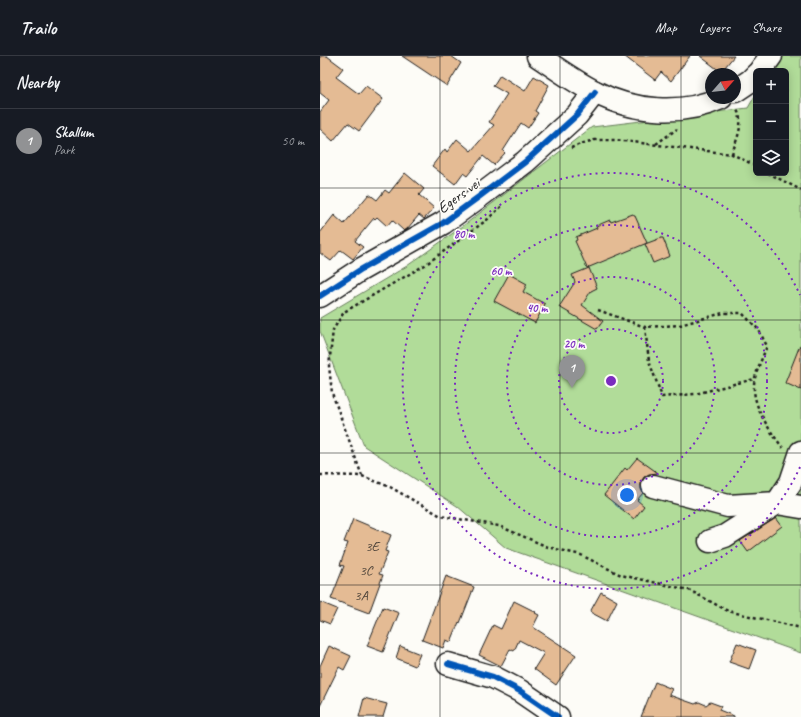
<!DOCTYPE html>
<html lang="en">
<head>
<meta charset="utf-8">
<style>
  :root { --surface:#171b24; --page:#20242c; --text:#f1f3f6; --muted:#9ea1a6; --line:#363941; --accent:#919294 }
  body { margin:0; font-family:Caveat,sans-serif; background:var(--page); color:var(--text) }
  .controls { position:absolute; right:12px; top:12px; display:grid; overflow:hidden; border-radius:6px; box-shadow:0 2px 10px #0003 }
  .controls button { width:36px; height:36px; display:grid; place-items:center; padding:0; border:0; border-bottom:1px solid var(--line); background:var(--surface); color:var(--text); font:20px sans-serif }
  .compass { position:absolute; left:385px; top:12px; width:36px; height:36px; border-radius:50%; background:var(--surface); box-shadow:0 2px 10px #0003; rotate:62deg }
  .you { position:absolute; left:307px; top:439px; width:14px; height:14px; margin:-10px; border:3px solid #fff; border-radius:50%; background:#1a73e8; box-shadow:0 0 0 6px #1a73e833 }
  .badge { display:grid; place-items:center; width:26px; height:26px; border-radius:50%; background:var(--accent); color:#fff; font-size:13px; font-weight:700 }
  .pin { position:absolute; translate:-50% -33px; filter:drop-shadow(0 1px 2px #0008) }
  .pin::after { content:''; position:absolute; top:21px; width:14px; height:12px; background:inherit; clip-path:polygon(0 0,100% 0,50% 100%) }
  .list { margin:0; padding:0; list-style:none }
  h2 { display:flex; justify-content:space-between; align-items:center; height:52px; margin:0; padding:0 16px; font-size:17px }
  h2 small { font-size:13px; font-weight:400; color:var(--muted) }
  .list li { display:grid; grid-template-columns:26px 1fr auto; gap:12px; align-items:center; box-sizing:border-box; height:64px; padding:0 16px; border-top:1px solid var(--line) }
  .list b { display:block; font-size:15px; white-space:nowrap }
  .list p { margin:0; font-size:13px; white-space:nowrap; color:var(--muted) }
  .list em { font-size:13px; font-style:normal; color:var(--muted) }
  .icon { flex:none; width:22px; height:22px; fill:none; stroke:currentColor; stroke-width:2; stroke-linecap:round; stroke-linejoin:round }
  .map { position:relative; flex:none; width:481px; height:661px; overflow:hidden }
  header { display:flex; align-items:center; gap:24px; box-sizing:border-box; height:56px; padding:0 20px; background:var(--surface); border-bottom:1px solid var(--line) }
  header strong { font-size:19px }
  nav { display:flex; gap:22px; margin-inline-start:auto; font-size:14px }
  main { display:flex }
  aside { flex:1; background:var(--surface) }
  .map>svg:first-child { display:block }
</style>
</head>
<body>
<header>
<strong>Trailo</strong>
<nav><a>Map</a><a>Layers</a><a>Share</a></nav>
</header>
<main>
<aside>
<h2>Nearby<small></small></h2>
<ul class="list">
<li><span class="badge">1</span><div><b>Skallum</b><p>Park</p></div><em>50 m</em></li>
</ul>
</aside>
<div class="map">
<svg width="481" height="661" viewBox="0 0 481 661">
  <rect width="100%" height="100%" fill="#fdfcf7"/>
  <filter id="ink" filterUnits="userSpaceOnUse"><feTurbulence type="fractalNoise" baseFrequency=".025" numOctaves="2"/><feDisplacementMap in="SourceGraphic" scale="8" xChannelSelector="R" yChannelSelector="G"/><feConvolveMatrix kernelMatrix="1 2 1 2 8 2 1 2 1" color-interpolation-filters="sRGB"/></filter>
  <g filter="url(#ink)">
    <!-- green -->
    <path fill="#b1dc99" stroke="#667c5a" d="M459,0H481V597L186,492L137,450L44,390L0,275V262L87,210L143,170L272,71L428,52L436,38V117H466V15H450Z"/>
    <!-- building -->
    <g fill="#e4bb94" stroke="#1c1c1c">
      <path d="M0,0H7L23,12L16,21L39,38L46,30L63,43L39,75L28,67L13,85L0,73V56L9,44L0,37Z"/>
      <path d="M82,0H131L141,7L127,30Z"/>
      <path d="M304,0H370L351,25L341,16L335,24Z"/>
      <path d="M380,0H414L401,16Z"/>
      <path d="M180,19L205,35L214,20L229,29L215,55L218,57L208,72L201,67L183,95L185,97L174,109L163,100L147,120L143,117L135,128L112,110L125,93L127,96L137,83L151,95L174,69L169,66L187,38L173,30Z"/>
      <path d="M85,117L104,133L99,139L114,152L104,163L99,159L87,173L84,175L72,164L67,170L57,161L55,163L54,162L35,185L43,191L33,203L21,194L11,205L0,197V177L14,159L24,168L49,138L57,144L65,134L69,137Z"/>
      <path d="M313,158L314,160H315L327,187L267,212L255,185L257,184L256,181L277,172L276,170L290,164L291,166Z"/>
      <path d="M341,182H343L350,200L333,207L325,188Z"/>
      <path d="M269,212L277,232L271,235L262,249L283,265L277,273L239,251L255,226L252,219Z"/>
      <path d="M189,218L207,228L203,236L225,248L215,267L174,245Z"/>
      <path d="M480,289H481V334L465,327Z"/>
      <path d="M317,402L338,417L329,418L324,421L321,426V433L323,437L317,444L324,450L314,463L284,439L305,412L307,414Z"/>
      <path d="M456,462L462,470L428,496L420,485Z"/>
      <path d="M33,463L71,479L65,495L68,496L59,518L63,519L49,557L11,543L24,510L20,509L28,487L24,486Z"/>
      <path d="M126,520L154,531L140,567L139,566L131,586L126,584L123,592L102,584Z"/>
      <path d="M281,536L297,545L287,565L270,556Z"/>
      <path d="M194,545L216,556L215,557L219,559L213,571L256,599L236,629L214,613L224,597L199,584L194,595L190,593L181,610L159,599L173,569L181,573Z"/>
      <path d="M0,546L17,553L10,568L0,564Z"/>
      <path d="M63,551L79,557L63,596L47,590Z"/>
      <path d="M417,587L436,594L429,613L409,606Z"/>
      <path d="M9,590L31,600L24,614L19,611L0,650V610Z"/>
      <path d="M80,590L100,598L95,610L76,602Z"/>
      <path d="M335,626L352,633L349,639L375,648L379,646L386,649L390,646L401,650L399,654L414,660V661H321Z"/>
      <path d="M44,642L67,648L63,661H39Z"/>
    </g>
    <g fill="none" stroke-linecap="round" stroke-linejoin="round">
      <!-- minor casing -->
      <g stroke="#1c1c1c" stroke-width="25">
        <g id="minor">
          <path d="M218,0C236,12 255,26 275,36C313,56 362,60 401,42"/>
          <path d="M440,15L451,0"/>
          <path d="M415,35L430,25L436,19"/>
          <path d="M0,240L40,214L123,167L160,140L205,106L257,59L275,36"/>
          <path d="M333,430L408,450L457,447L471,426L481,396"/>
          <path d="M390,485L405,480L457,447L481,451"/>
          <path d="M128,608L173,621L200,635L238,661"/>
        </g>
      </g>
      <!-- path -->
      <g stroke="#1c1c1c" stroke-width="2.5" stroke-dasharray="3 3" stroke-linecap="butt">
        <path d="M336,88L357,73"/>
        <path d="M251,92L260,88L274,84H296L412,98L436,110"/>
        <path d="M412,98C416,84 425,68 417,54"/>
        <path d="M448,117L481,134"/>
        <path d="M278,254L325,271L360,269L403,257H422L438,273L447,290C443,300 438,311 435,322C429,346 449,374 463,392"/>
        <path d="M325,271L329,305L342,341L375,338L434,323"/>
        <path d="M0,419L42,420L70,431L121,460L179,470L228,491L261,499L301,519L369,534L408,555L481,572"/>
        <path d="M42,420L12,337L9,310L13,274L24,256L105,209L168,163L183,149"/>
      </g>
      <!-- minor -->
      <use href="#minor" stroke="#fdfcf7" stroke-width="22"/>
      <!-- cycleway casing -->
      <g stroke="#fdfcf7" stroke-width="8">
        <g id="cycleway">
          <path d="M0,240L40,214L123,167L160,140L205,106L257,59L275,36"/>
          <path d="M128,608L173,621L200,635L238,661"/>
        </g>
      </g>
      <!-- cycleway -->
      <use href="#cycleway" stroke="#0057b8" stroke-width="6"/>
    </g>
  </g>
  <!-- grid -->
  <path fill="none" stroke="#1c1c1c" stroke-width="1" stroke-opacity="0.55" d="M120,0V661M240,0V661M361,0V661M0,132H481M0,264H481M0,397H481M0,529H481"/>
  <!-- distance rings -->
  <g fill="none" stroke="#7b2cbf" stroke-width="2" stroke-dasharray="2 4">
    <circle cx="291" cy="325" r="52"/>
    <circle cx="291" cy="325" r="104"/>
    <circle cx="291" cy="325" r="156"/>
    <path d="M480 411A208 208 0 1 1 480 239"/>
  </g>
  <g text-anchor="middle" stroke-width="3.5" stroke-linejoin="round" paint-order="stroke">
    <!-- number labels -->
    <g font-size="14" fill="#4e443a">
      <text x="52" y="495">3E</text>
      <text x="46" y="519">3C</text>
      <text x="41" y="544">3A</text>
    </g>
    <!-- street labels -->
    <g font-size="16" fill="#1c1c1c" stroke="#fdfcf7">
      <text transform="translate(138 139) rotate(-36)" y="6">Egers vei</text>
    </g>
  </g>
  <circle cx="291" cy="325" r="6" fill="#7b2cbf" stroke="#fdfcf7" stroke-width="2"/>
  <g font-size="12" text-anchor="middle" font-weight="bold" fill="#7b2cbf" stroke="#fdfcf7" stroke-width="3.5" stroke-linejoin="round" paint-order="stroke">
    <text x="144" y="182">80 m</text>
    <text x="181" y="219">60 m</text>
    <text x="217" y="256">40 m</text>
    <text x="254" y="292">20 m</text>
  </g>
</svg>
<div class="controls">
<button>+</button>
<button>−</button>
<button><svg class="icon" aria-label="layers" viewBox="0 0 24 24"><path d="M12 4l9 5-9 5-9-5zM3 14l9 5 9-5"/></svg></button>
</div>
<svg class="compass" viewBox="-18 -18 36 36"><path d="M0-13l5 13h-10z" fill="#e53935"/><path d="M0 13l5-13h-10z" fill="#9ea1a6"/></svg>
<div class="you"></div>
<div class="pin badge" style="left:252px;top:332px">1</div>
</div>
</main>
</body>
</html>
